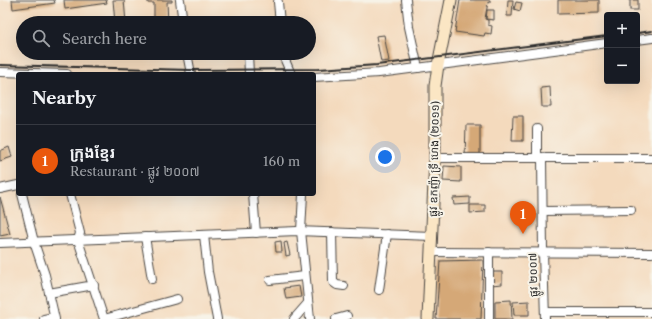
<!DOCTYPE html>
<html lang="en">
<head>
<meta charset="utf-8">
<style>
  :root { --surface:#171b24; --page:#242831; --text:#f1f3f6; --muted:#9ea1a6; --line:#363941; --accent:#ea580c }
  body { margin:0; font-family:"Libre Caslon Text","Noto Sans Khmer",serif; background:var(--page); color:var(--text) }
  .controls { position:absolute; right:12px; top:12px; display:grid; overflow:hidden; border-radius:4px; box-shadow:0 4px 16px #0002 }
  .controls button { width:36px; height:36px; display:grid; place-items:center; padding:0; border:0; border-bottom:1px solid var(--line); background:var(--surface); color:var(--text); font:20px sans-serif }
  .you { position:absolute; left:385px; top:157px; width:14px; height:14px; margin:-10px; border:3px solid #fff; border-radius:50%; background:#1a73e8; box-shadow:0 0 0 6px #1a73e833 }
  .badge { display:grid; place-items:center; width:26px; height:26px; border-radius:50%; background:var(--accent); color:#fff; font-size:13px; font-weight:700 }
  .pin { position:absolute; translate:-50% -33px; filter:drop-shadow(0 1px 2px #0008) }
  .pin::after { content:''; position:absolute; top:21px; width:14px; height:12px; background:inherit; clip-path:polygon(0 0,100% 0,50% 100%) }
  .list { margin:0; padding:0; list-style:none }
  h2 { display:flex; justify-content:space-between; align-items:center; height:52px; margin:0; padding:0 16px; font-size:17px }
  h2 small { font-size:13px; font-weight:400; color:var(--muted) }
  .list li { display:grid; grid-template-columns:26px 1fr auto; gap:12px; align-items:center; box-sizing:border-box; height:72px; padding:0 16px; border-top:1px solid var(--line) }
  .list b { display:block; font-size:15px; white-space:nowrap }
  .list p { margin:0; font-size:13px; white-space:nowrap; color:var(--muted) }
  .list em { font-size:13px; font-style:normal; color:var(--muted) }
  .icon { flex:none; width:22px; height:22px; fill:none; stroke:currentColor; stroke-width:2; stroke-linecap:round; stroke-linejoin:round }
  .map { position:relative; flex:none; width:652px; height:319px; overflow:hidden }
  .search { position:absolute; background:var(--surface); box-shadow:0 4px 16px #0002; left:16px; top:16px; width:300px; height:44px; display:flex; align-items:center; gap:10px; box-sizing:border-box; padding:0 14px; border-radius:22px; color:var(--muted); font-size:15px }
  .panel { position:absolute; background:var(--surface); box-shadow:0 4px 16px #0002; left:16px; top:72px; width:300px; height:124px; border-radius:4px }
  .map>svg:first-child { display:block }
</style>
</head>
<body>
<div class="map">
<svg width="652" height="319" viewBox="0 0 652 319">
  <rect width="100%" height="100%" fill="#f7f3e8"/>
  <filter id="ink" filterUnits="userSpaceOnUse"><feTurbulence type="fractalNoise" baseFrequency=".025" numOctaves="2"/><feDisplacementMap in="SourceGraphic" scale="8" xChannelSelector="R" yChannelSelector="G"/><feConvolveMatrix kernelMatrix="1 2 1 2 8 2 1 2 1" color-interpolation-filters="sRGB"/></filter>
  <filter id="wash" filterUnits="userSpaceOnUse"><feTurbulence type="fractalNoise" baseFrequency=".012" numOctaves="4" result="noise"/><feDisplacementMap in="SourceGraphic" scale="16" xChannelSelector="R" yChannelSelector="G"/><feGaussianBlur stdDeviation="0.9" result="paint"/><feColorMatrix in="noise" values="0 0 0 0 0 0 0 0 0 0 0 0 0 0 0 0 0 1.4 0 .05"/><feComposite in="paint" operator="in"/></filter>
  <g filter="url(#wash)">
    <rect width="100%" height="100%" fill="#f4dabd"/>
    <g id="blocks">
      <!-- building -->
      <g fill="#d5a877">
        <path d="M12,0H54L55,3L13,9Z"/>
        <path d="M64,0H106L107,3L65,9Z"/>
        <path d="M113,0H124L126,23H115Z"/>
        <path d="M148,0H172V2H167L168,23H154V3H148Z"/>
        <path d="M460,0H490V3L488,2L485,19L488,20V25L492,26L491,34L485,33L484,36L455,32Z"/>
        <path d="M508,0H513L512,16H507Z"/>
        <path d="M558,0H599V13L558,14Z"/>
        <rect x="630" y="0" width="8" height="10"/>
        <path d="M516,2L522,3L520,11L514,9Z"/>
        <path d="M487,10H494V20L486,19Z"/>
        <path d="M384,35L389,61L381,62L376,36Z"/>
        <path d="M550,87L551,107H542L541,88Z"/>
        <path d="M513,116H523V141H512Z"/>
        <path d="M466,125H480V157H465Z"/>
        <path d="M9,147L12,157L0,161V151Z"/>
        <path d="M444,166L461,167V182L443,181Z"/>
        <path d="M0,197L10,234L0,236Z"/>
        <path d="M470,197V204L454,205L453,198Z"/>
        <path d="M470,205H485V212L470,213Z"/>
        <path d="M281,241L282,252H276L275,242Z"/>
        <path d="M287,242L290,255L286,256L284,243Z"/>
        <path d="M483,260L481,319H436L440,261Z"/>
        <path d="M490,272H502V284L491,285Z"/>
        <path d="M299,286L301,297L286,299L284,288Z"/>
        <path d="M511,300L512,319H495V301Z"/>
        <path d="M529,301V315H514L513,302Z"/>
      </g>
    </g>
  </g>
  <g filter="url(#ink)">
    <use href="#blocks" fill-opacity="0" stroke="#494541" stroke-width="1"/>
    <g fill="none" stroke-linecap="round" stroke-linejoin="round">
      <!-- street casing -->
      <g stroke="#494541" stroke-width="10">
        <g id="street">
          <path d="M180,0L183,23"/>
          <path d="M406,0L409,27L418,68"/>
          <path d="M278,2L280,23"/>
          <path d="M249,23V22"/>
          <path d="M637,40L652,38"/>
          <path d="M187,53L191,74"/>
          <path d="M248,53L249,74"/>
          <path d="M285,53V60L291,74"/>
          <path d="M0,72L67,74"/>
          <path d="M314,77L379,73L607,43"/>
          <path d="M537,129V157"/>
          <path d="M542,157L543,252L545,319"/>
          <path d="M435,158H652"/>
          <path d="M0,189L18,185"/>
          <path d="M22,194L34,242L45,275L55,319"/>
          <path d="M70,194L80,233L78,240L104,319"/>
          <path d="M253,194L256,233"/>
          <path d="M303,194L301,231L310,319"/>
          <path d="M543,211L631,210"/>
          <path d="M332,232L333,282L337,285L344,286"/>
          <path d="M204,235L208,272L217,319"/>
          <path d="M145,237L152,279"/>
          <path d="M0,243L297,231L432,236"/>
          <path d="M431,252L652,253"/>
          <path d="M489,252V319"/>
          <path d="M270,280L305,276"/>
          <path d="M379,290L387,234"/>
          <path d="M49,293L94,285"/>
          <path d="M545,312H651"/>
          <path d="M44,319L54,317"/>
          <path d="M104,319L177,299"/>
          <path d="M294,319L308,303"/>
          <path d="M336,319L347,316"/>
        </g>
      </g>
      <!-- secondary casing -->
      <g stroke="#494541" stroke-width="13">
        <path id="secondary" d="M428,319L435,158V86L438,65L451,0"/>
      </g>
      <!-- street -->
      <use href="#street" stroke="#fff" stroke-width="8"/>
      <!-- secondary -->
      <use href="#secondary" stroke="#fbe6c4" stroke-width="11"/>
      <!-- rail -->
      <g stroke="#2b2b2b" stroke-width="2">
        <path d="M637,33L652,31"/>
        <path d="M0,65L190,70L319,69L377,65L607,36"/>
      </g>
    </g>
  </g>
  <g text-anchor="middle" stroke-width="4" stroke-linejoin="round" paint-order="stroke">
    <!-- street labels -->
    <g font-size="11" fill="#2b2b2b" stroke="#f7f3e8">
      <text transform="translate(434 159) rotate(-89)" y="4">ផ្លូវ ឧកញ៉ា ទ្រី ហេង (២០១១)</text>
      <text transform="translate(533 275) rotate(-92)" y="4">ផ្លូវ ២០០៧</text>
    </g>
  </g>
</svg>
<div class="controls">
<button>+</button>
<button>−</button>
</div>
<div class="you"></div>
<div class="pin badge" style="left:523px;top:234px">1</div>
<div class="search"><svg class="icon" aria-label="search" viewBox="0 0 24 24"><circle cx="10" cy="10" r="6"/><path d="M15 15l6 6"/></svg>Search here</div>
<section class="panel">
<h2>Nearby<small></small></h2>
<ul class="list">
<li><span class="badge">1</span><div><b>ក្រុងខ្មែរ</b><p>Restaurant · ផ្លូវ ២០០៧</p></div><em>160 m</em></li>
</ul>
</section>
</div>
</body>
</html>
